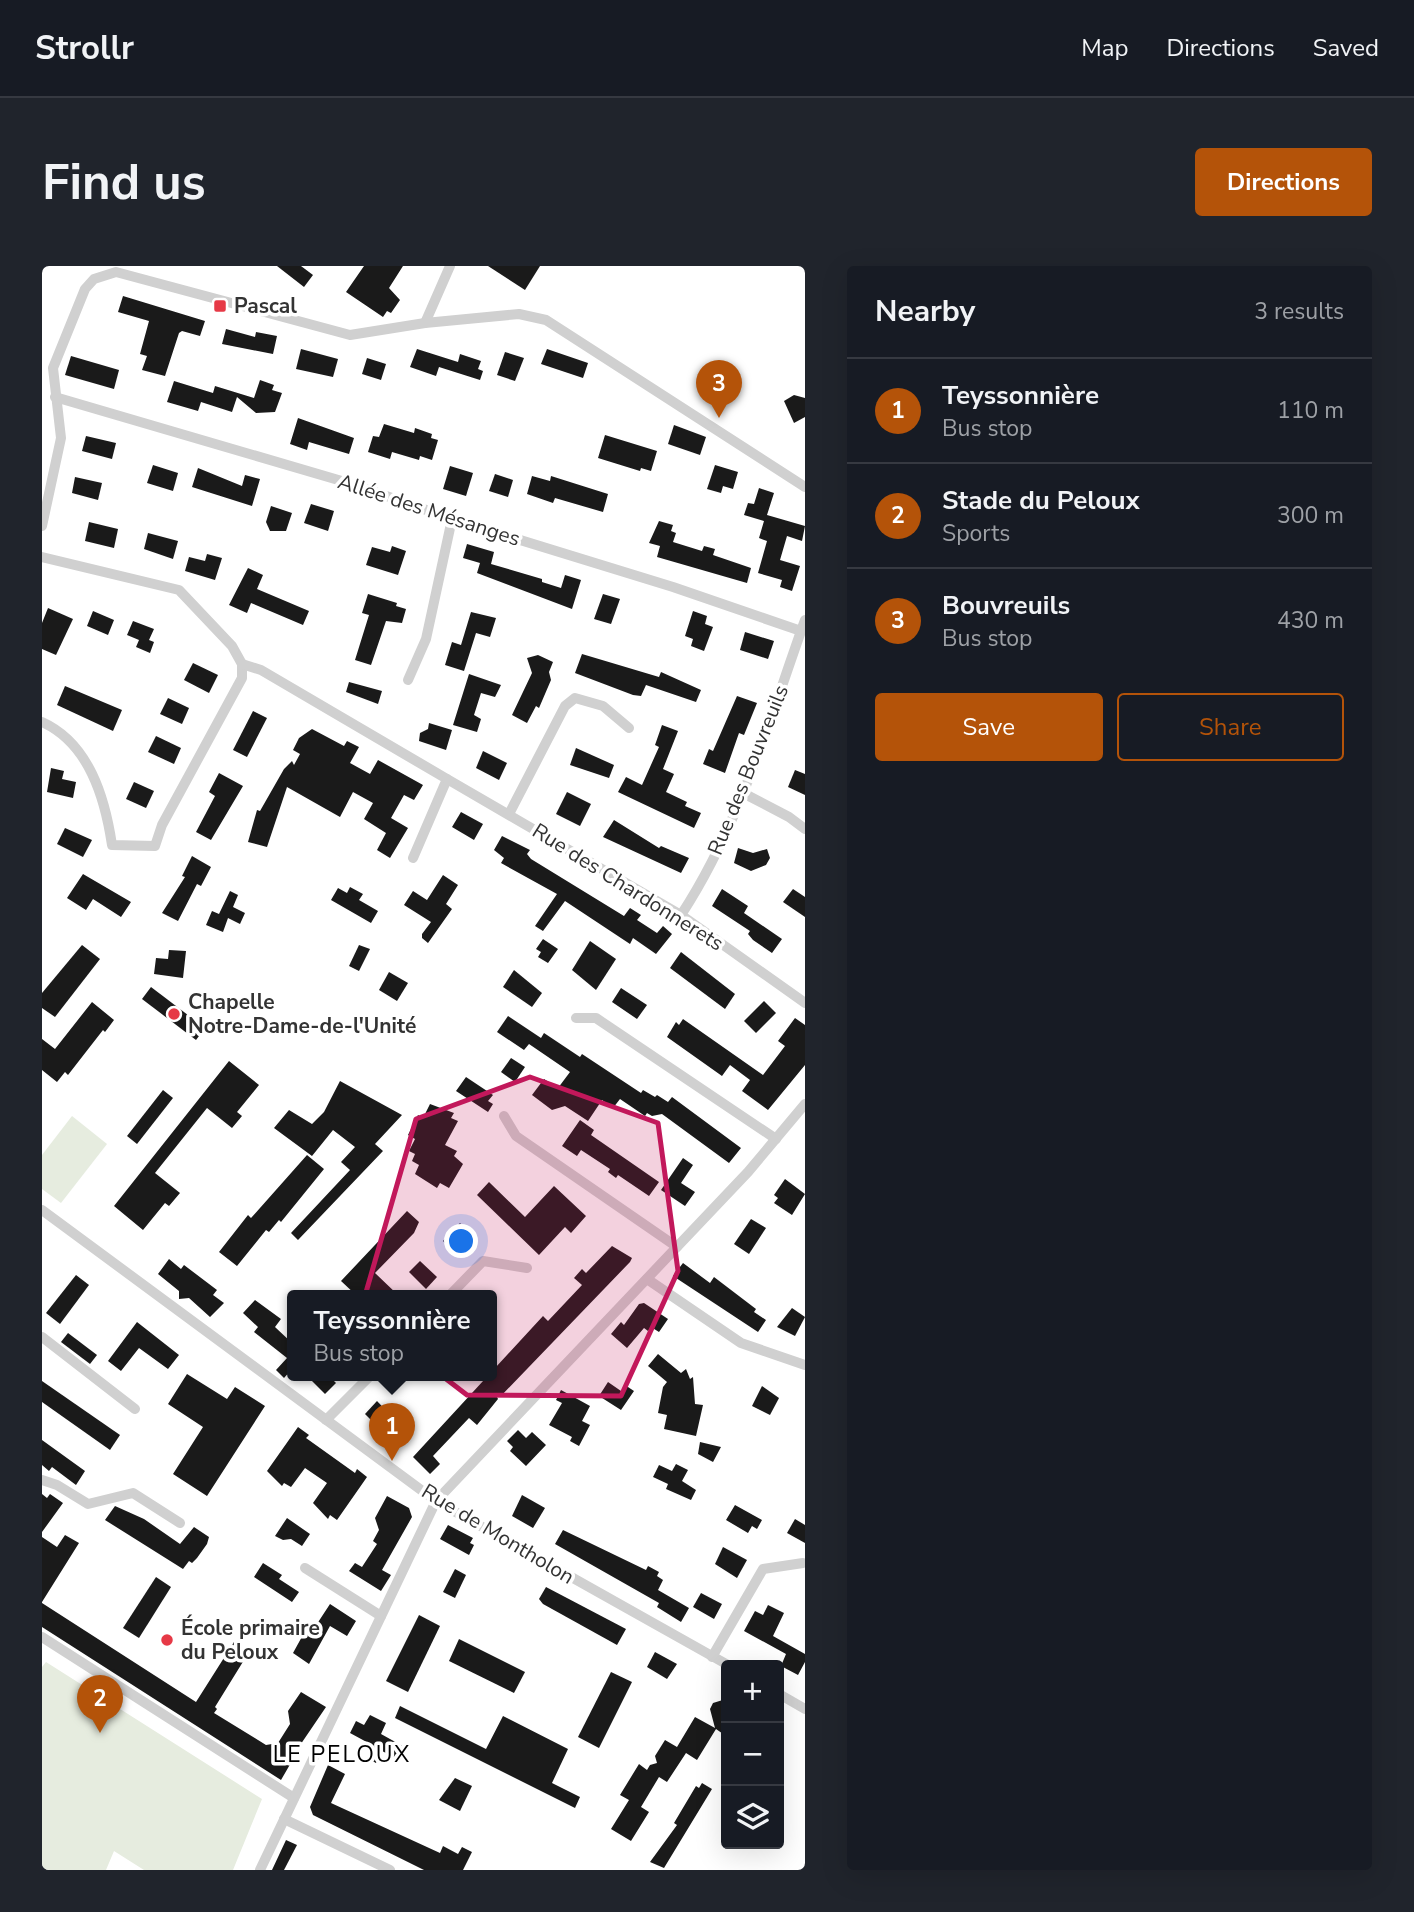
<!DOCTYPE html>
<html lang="en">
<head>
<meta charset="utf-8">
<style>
  :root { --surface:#171b24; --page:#20242c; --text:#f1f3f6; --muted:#9ea1a6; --line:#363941; --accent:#b45309 }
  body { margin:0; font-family:"Nunito Sans",sans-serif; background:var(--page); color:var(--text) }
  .controls { position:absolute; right:21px; bottom:21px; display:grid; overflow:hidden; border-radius:7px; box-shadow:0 7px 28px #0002 }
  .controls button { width:63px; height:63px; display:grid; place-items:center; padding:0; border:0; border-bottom:2px solid var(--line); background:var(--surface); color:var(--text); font:35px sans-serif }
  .you { position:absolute; left:420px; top:976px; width:24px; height:24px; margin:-18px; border:5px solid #fff; border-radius:50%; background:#1a73e8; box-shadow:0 0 0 10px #1a73e833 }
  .badge { display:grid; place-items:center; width:46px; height:46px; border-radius:50%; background:var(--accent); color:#fff; font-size:23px; font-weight:700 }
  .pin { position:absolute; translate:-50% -58px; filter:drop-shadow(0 2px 4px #0008) }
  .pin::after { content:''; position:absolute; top:37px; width:24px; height:21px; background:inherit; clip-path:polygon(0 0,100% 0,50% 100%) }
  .popup { position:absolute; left:245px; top:1024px; width:210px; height:91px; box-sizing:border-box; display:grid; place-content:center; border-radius:7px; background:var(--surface); filter:drop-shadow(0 2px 5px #0005); font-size:23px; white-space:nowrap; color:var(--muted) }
  .popup b { font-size:26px; color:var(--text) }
  .popup::after { content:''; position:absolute; left:50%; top:100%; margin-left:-14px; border:14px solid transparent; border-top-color:var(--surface) }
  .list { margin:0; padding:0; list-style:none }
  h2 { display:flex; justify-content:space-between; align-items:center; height:91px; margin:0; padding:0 28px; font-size:30px }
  h2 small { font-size:23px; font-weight:400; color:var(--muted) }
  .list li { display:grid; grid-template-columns:46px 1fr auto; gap:21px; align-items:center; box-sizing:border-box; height:105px; padding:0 28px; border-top:2px solid var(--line) }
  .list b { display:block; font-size:26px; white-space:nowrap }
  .list p { margin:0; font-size:23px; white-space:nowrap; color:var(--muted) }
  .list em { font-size:23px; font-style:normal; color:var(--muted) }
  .actions { display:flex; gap:14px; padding:21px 28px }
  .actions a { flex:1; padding:16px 0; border:2px solid var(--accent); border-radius:7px; text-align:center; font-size:24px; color:var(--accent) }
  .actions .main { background:var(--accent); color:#fff }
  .icon { flex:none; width:38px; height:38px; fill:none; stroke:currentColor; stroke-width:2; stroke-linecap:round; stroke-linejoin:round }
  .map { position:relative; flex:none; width:763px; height:1604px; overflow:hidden; border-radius:7px }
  header { display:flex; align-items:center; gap:42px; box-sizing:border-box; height:98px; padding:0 35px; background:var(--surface); border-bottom:2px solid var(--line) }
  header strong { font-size:33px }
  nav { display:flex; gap:38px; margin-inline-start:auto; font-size:24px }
  .intro { display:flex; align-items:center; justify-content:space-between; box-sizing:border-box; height:168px; padding:0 42px }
  h1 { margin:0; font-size:49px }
  .button { padding:18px 32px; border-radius:7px; background:var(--accent); color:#fff; font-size:24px; font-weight:700 }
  main { display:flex; gap:42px; padding:0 42px }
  aside { flex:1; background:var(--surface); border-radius:7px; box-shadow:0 7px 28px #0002 }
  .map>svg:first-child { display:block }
</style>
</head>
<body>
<header>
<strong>Strollr</strong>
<nav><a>Map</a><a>Directions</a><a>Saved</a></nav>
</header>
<div class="intro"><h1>Find us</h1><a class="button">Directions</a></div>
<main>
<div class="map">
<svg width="763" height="1604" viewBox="0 0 763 1604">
  <rect width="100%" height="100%" fill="#fff"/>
  <!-- green -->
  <g fill="#e6ecdf">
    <path d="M30,850L65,878L19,937L0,923V889Z"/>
    <path d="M4,1396L220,1533L191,1604H102L72,1585L64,1604H0V1401Z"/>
  </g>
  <!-- building -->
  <g fill="#1a1a1a">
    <path d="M235,0H259L271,9L262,21Z"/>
    <path d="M322,0H361L347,22L358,34L349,47L345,45L341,51L304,26Z"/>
    <path d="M446,0H498L483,24Z"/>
    <path d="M81,30L163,55L158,70L140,65L137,67L123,110L100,104L105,90L98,88L107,55L76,46Z"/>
    <path d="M184,63L213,71L214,66L235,70L231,88L180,78Z"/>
    <path d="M259,83L296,93L291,111L254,103Z"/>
    <path d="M375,83L416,96L418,88L439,95L436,103L441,105L438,114L397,101L394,110L368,101Z"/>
    <path d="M505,83L546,97L541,112L499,98Z"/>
    <path d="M463,86L482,92L473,115L455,109Z"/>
    <path d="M29,90L77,104L72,123L23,109Z"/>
    <path d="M325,92L344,98L339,114L320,108Z"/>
    <path d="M218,114L232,119L230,124L240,127L233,146L214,147L195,131L190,146L159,136L156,145L125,136L132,115L171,127L173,120L212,132Z"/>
    <path d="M752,129L763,132V151L752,157L742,135Z"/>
    <path d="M256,152L312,172L307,188L267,176L265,184L248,178Z"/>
    <path d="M342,158L372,167L373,162L390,168L389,172L396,174L390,194L378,190L377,194L350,186L348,193L326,186L331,170L337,171Z"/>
    <path d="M632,159L664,171L658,189L626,178Z"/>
    <path d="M563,169L615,185L609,205L599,202L598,205L556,192Z"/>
    <path d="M44,170L74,177L70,193L40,185Z"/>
    <path d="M111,199L136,207L131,225L105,217Z"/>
    <path d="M673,199L696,206L691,223L681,220L679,227L665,223Z"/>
    <path d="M408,200L431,207L424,230L401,223Z"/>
    <path d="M156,202L200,220L203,209L218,213L210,240L150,221Z"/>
    <path d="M453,208L471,214L466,231L447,225Z"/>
    <path d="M490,210L508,215L509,210L566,228L561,246L513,232L511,237L485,228Z"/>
    <path d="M33,211L60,217L56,234L30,227Z"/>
    <path d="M717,222L732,227L725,249L763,260L760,275L745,270L738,294L758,300L750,325L738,321L740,314L716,307L725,275L717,272L722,255L702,249L706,237L712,238Z"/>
    <path d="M269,238L292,245L286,265L262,257Z"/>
    <path d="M229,240L250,247L244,265H228L224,256Z"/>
    <path d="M617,255L631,259L629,265L634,267L631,276L660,285L662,280L673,283L671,289L709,302L705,317L615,291L618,280L607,277Z"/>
    <path d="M47,256L76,263L72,282L43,275Z"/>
    <path d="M106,267L136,275L131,293L102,283Z"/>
    <path d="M425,278L452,286L449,298L500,313V316L519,322L523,309L539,314L530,343L435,307L438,297L421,292Z"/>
    <path d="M350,280L364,285L356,309L324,299L330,281L348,286Z"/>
    <path d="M165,288L180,292L173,314L143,305L147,291L163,295Z"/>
    <path d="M206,302L221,309L215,323L267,345L261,359L209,337L205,347L187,339Z"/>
    <path d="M326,328L355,337L354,340L364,343L360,357L344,355L329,399L313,394L327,349L320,347Z"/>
    <path d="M561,328L578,333L569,358L552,353Z"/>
    <path d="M6,342L31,353L14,389L0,383V357Z"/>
    <path d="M51,345L72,354L66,369L45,360Z"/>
    <path d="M651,345L665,350L663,358L671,361L662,385L649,380L651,373L643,370Z"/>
    <path d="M429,346L454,352L448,371L434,367L422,405L403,399L410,376L419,379Z"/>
    <path d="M91,355L112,363L107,374L112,376L108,387L94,381L97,374L85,369Z"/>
    <path d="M703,366L732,375L726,393L698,384Z"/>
    <path d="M540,388L617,411L619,406L659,424L654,436L604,419L599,430L591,429L533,407Z"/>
    <path d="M496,389L511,396L507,406L509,414L497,442L494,440L485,457L470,449L490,407L485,392Z"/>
    <path d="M151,397L176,409L167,427L142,414Z"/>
    <path d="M427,408L459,419L453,431L439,427L432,449L439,453L435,466L411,459Z"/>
    <path d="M307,416L340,425L336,438L304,426Z"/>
    <path d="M23,420L80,444L71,465L15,439Z"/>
    <path d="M695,430L715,437L702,469L697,467L683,507L661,498L667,483L671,485Z"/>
    <path d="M126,432L147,442L140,458L118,448Z"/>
    <path d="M211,445L225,452L205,491L191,484Z"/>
    <path d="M387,457L410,464L404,484L377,475L378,467L386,463Z"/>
    <path d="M620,459L636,465L621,503L632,508L624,526L645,536L643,540L659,547L652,562L576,526L584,511L600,519L617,481L613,479Z"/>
    <path d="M270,463L302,480L305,475L317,481L308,497L328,508L336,494L381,519L372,534L362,529L349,552L366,562L348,592L335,584L344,567L322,553L331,537L311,526L298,551L245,521L225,581L206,576L215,544L218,545L242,503L250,495L252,499L258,488L251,484L257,472Z"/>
    <path d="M114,470L139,482L132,498L106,486Z"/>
    <path d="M534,482L572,499L567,512L528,499Z"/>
    <path d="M441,485L465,497L457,514L434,502Z"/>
    <path d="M9,502L22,505L20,513L34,516L31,532L5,526Z"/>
    <path d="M753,504L763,508V529L746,521Z"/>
    <path d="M177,507L201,520L169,574L154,566L173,530L167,526Z"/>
    <path d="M92,516L112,525L104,542L84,533Z"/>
    <path d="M525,526L549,538L538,560L514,548Z"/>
    <path d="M419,546L441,558L432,574L410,561Z"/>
    <path d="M572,554L617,582L619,580L647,592L639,607L561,571Z"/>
    <path d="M23,562L50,574L41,591L15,578Z"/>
    <path d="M460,570L488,584L485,588L489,593L582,650L588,642L599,649L595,654L615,667L621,660L630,668L614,688L591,672L588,678L523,635L501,665L493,660L515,628L459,597L462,592L452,584Z"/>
    <path d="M696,582L711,587L725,583L728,592L724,599L709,605L692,597Z"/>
    <path d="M150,590L169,601L159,620L155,618L136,655L120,647L143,611L140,610Z"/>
    <path d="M41,608L89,636L79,651L51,633L44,644L25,632Z"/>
    <path d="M401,609L416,619L404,638L410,643L386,677L380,672V668L389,656L362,639L371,625L385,634Z"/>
    <path d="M308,621L321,628L317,634L336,645L329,657L289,634L296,622L305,627Z"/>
    <path d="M680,623L706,640L702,647L740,673L730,687L711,674L706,668L708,665L670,640Z"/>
    <path d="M751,623L763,631V651L741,636Z"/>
    <path d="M188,625L196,629L191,641L203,647L198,658L186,652L181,666L164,659L170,645L177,648Z"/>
    <path d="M501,673L516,683L506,697L496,691L499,686L494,683Z"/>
    <path d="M548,675L574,693L554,724L530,704Z"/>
    <path d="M40,679L58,693L13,751L0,742V727Z"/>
    <path d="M317,679L328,683L317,705L307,700Z"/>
    <path d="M127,684L144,685L141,712L112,708L114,692L126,693Z"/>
    <path d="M639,686L693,728L683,743L628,702Z"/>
    <path d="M472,704L500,727L490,741L461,721Z"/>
    <path d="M347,706L366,717L355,735L337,724Z"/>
    <path d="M109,721L163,762L154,774L100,733Z"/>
    <path d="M579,722L605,739L595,753L570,736Z"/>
    <path d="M722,735L734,747L714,767L702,755Z"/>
    <path d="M50,736L72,754L63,766L61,764L26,809L23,806L15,816L0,804V773L13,783Z"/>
    <path d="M466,750L499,772L502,767L538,791L540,788L599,827L601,824L613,831L615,829L626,836L630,831L699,882L687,897L620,848L610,850L605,847L603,850L578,833L571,842L560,834L546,855L523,840L510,844L490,829L502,813L516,822L528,806L487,778L482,784L455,766Z"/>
    <path d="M753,752L763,759V799L726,844L700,825L708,814L688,799L680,810L625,771L634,756L637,759L641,753L721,809L743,780L736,775Z"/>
    <path d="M469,792L483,801L473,816L459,806Z"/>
    <path d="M187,795L217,819L195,846L200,850L190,862L165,842L113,907L138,927L127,940L123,937L101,964L72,940Z"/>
    <path d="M424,811L451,829L446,835L451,838L446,846L414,825Z"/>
    <path d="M298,815L360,849L333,878L341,885L256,974L249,967L308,904L299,896L313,881L291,864L270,890L232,862L247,844L270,858L282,846Z"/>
    <path d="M121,824L131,832L95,878L85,870Z"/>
    <path d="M388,838L412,847L409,852L416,855L403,879L415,885L412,890L421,898L407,922L398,917L395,922L373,908L377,899L370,895L373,888L367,885L373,873L366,869L376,849L381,852Z"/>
    <path d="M538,854L552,864L549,869L617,916L607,930L576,909L574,912L566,906L568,903L539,884L535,890L520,880Z"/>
    <path d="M265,889L282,903L239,956L237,954L227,966L224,964L195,1000L177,986L206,949L209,952Z"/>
    <path d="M641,892L651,899L639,917L653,926L643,940L619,924Z"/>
    <path d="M743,913L763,928L750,949L732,937L736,932L732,929Z"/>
    <path d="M447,916L483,951L512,920L544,950L529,967L523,961L497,989L435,929Z"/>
    <path d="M365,945L377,956L372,967L333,1007L356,1029H314L299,1015Z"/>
    <path d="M709,953L724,962L707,988L692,978Z"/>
    <path d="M418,957L432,972L415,989L401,975Z"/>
    <path d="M570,980L590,992L588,996L458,1131L454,1129L456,1133L435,1159L427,1152L391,1190L398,1198L388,1208L371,1191L501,1050L506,1055L540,1019L532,1012L540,1003L544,1007Z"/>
    <path d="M127,993L139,1003L142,999L175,1024L171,1029L182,1037L168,1051L147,1032L137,1033V1025L116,1008Z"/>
    <path d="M378,995L395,1011L384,1023L367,1006Z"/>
    <path d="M641,997L668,1017L672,1011L714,1043L712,1046L724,1054L716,1066L631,1010Z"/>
    <path d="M34,1009L47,1019L18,1058L4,1047Z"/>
    <path d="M213,1034L239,1053L233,1061L250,1077V1103L242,1112L234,1104L245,1092L212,1066L216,1061L201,1047Z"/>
    <path d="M602,1037L626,1053L617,1066L609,1061L606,1065L602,1062L585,1082L569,1068L579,1056L582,1059L597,1038Z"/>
    <path d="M750,1042L763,1051L753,1070L735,1061Z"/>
    <path d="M95,1056L137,1089L126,1103L97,1082L79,1105L66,1095Z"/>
    <path d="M26,1067L55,1089L48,1098L19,1076Z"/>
    <path d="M616,1088L639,1107L644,1103L648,1113L651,1111L653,1138L661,1139L654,1170L622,1163L625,1149L616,1147L621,1121L625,1116L606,1100Z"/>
    <path d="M145,1108L185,1133L193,1121L223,1140L165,1230L131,1208L161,1161L126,1138Z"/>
    <path d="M264,1109H286L294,1117L283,1128Z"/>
    <path d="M0,1115L78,1169L68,1184L0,1136Z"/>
    <path d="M566,1116L579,1125L583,1119L592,1125L579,1144L557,1130Z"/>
    <path d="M720,1120L737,1132L728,1149L710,1140Z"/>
    <path d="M519,1124L548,1140L540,1155L548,1159L537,1180L528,1175L530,1171L507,1159L520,1137L514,1134Z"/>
    <path d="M335,1135L354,1155L342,1167L323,1148Z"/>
    <path d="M256,1161L267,1169L264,1172L313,1207L315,1203L325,1211L295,1254L288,1249L286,1253L271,1237L285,1217L263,1202L249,1221L242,1217L240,1220L225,1205Z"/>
    <path d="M476,1164L484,1172L490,1166L504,1179L484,1200L468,1185L471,1181L465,1175Z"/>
    <path d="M0,1174L43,1205L34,1219L10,1201L7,1205L0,1199Z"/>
    <path d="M658,1176L679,1181L671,1196L656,1188Z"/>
    <path d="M634,1198L646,1204L640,1215L654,1224L649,1234L624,1223L626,1218L611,1211L617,1199L630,1205Z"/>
    <path d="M0,1228L5,1232L8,1228L21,1237L0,1266Z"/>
    <path d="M480,1229L503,1242L491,1262L470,1250Z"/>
    <path d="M345,1230L367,1242L370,1251L340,1304L349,1309L339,1325L307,1305L313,1297L320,1301L335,1278L331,1275L337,1264L333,1252Z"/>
    <path d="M693,1239L720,1254L715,1263L710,1260L706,1267L684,1254Z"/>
    <path d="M73,1240L102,1253L138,1278L152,1261L167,1271L165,1278L155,1292L150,1297L147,1295L141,1303L63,1254Z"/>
    <path d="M245,1252L268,1268L260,1280L249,1273L241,1274L233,1270Z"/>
    <path d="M753,1253L763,1259V1277L745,1267Z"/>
    <path d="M406,1259L431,1272L428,1277L432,1279L427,1289L398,1273Z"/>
    <path d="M521,1264L604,1304L606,1300L617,1306L615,1310L621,1314L616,1324L647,1342L639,1356L615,1341L617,1337L513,1278Z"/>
    <path d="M23,1269L37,1277L0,1336V1271L15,1281Z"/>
    <path d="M681,1281L705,1294L695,1312L673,1298Z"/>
    <path d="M221,1297L240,1309L237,1313L257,1326L250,1336L212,1311Z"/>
    <path d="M413,1303L424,1309L413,1332L401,1326Z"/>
    <path d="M114,1311L129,1321L97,1372L81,1362Z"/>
    <path d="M504,1321L584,1363L575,1379L501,1338L497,1333Z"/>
    <path d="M659,1327L680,1338L672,1353L651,1341Z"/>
    <path d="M0,1337L154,1436L192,1376L207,1386L173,1441L175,1443L172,1447L224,1479L236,1477L248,1458L246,1445L259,1426L284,1441L248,1494L250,1495L239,1514L0,1361Z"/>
    <path d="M288,1338L314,1355L305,1370L288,1360L267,1398L251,1387L262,1367H269Z"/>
    <path d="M726,1339L742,1347L731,1370L763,1388V1396L756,1409L739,1400L744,1388L702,1365L713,1345L721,1349Z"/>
    <path d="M377,1349L398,1360L366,1426L344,1415Z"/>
    <path d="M417,1373L483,1406L472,1427L407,1395Z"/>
    <path d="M613,1386L635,1398L625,1413L605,1401Z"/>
    <path d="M569,1406L590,1416L557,1482L536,1471Z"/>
    <path d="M684,1433V1470L674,1463L655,1494L644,1487L625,1516L617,1511L599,1541L607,1546L589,1575L569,1563L587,1534L578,1529L597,1498L605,1504L608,1499L615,1497L613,1490L623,1474L635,1481L653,1451L673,1462L668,1443L671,1437Z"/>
    <path d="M358,1440L444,1483L461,1450L526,1483L510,1517L538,1531L533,1542L353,1452Z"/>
    <path d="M328,1449L344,1457L339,1468L366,1483L360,1495L340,1485L334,1497L325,1492L332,1480L308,1467L314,1455L322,1459Z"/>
    <path d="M286,1499L303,1508L289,1537L398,1587L401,1580L416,1588L420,1581L430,1586L421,1604H382L271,1549L268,1541Z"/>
    <path d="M413,1512L430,1520L418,1545L397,1534Z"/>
    <path d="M660,1517L670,1523L622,1602L608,1596L635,1559L632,1557L654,1520L657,1522Z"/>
    <path d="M244,1574L255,1579L242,1604H230Z"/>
  </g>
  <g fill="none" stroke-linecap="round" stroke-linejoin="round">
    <!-- street -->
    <g stroke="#d0d0d0" stroke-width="10">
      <path d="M383,57L408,0"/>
      <path d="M13,131L310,218L410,253L631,321L759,365"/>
      <path d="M0,260L19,172L11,102L43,23L52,13L74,6L308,69L383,57L477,48L504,54L763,221"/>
      <path d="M0,291L137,324L190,380L200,398V412L120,559L113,580L70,579C63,532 47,477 0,456"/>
      <path d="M200,398L219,404L405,513L371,592"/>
      <path d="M366,414L384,373L410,253"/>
      <path d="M405,513L639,649L763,737"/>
      <path d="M701,527L747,551L763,563"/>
      <path d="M467,548L523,440L533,432L561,440L587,462"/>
      <path d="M639,649C698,559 727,454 763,354"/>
      <path d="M534,752H554L734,873"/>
      <path d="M462,850L474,870L635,981"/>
      <path d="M0,944L394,1235L686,1399"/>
      <path d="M605,1013L699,1077L763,1099"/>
      <path d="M408,1029L441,995L485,1002"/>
      <path d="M0,1071L93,1143"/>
      <path d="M284,1154L329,1109"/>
      <path d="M0,1214L15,1219L46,1238L91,1227L138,1257"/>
      <path d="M263,1302L339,1350"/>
      <path d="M0,1371L252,1532"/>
      <path d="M670,1391L721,1303L761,1297"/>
      <path d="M737,1428L763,1443"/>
      <path d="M242,1553L348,1604"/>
      <path d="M218,1604L394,1235L706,906L763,838"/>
    </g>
  </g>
  <!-- marked area -->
  <path fill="#c2185b" fill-opacity="0.2" stroke="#c2185b" stroke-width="5" stroke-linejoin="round" d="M488,811L616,857L636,1005L579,1130L425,1129L318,1047L374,853Z"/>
  <!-- markers -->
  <g fill="#e63946" stroke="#fff" stroke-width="2.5">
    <rect x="171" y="33" width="14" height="14" rx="3.5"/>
    <circle cx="132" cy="748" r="7"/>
    <circle cx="125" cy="1374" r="7"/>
  </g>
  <g text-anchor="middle" stroke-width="7" stroke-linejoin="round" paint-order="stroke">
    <!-- poi labels -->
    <g font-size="21" font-weight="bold" fill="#333" stroke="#fff" text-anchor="start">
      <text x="192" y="47">Pascal</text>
      <text x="146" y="743">Chapelle<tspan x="146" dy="24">Notre-Dame-de-l'Unité</tspan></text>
      <text x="139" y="1369">École primaire<tspan x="139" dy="24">du Peloux</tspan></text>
    </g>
    <!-- street labels -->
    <g font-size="21" fill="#333" stroke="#fff">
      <text transform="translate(387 244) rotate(18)" y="7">Allée des Mésanges</text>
      <text transform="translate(706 504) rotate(-68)" y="7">Rue des Bouvreuils</text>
      <text transform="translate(586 621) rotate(32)" y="7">Rue des Chardonnerets</text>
      <text transform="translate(456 1268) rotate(31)" y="7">Rue de Montholon</text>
    </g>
    <!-- neighbourhood labels -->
    <g font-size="23" letter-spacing="2" fill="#000" stroke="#fff">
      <text x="300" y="1496">LE PELOUX</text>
    </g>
  </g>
</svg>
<div class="controls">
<button>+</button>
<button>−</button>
<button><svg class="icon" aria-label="layers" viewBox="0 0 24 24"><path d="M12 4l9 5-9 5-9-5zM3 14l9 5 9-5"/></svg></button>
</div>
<div class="you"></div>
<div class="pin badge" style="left:350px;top:1195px">1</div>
<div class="popup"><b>Teyssonnière</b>Bus stop</div>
<div class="pin badge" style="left:58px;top:1467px">2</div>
<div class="pin badge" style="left:677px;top:152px">3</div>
</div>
<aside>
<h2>Nearby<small>3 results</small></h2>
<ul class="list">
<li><span class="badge">1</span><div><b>Teyssonnière</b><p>Bus stop</p></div><em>110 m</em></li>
<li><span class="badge">2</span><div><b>Stade du Peloux</b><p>Sports</p></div><em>300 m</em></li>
<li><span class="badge">3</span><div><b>Bouvreuils</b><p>Bus stop</p></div><em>430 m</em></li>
</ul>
<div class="actions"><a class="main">Save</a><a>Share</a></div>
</aside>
</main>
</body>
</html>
